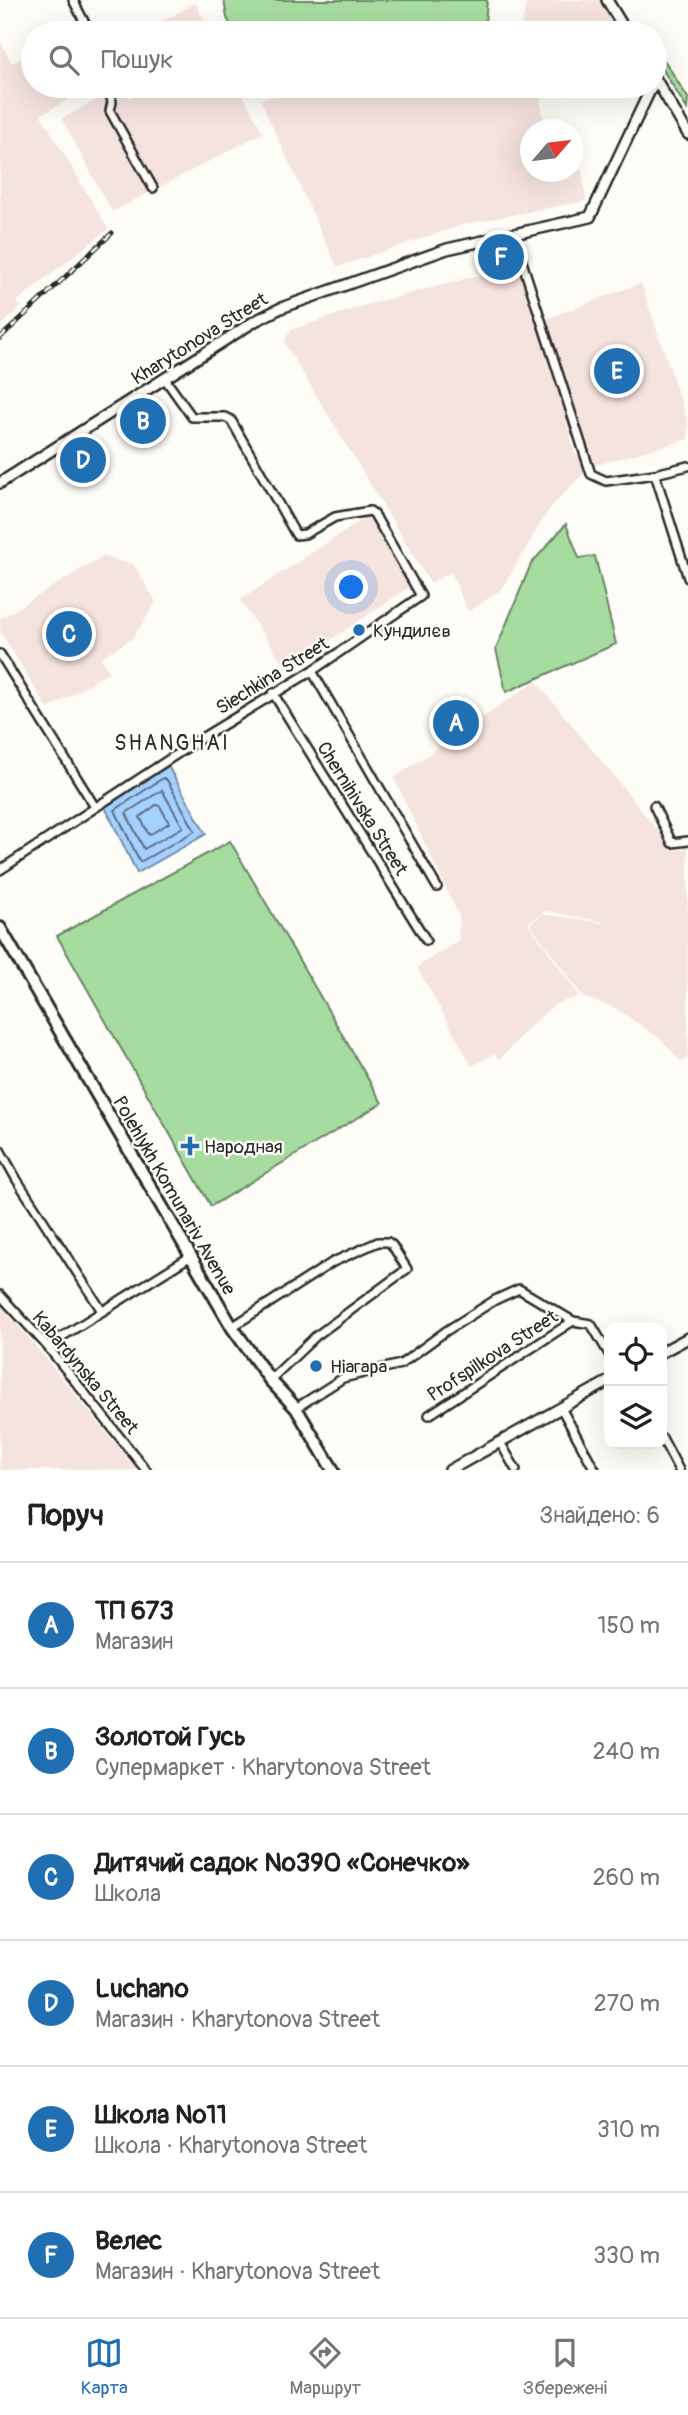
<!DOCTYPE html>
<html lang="uk">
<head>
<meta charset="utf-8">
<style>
  :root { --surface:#fff; --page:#f2f2f2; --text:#202124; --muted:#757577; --line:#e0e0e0; --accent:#1f6fb2 }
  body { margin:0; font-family:Pangolin,sans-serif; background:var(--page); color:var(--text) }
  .controls { position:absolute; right:21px; bottom:21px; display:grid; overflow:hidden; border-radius:14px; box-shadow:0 7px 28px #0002 }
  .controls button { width:63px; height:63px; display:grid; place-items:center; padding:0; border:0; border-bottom:2px solid var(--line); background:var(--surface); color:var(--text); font:35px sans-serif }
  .compass { position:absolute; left:520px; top:119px; width:63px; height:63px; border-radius:50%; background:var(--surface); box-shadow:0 7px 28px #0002; rotate:62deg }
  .you { position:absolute; left:352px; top:588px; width:24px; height:24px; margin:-18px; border:5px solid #fff; border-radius:50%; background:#1a73e8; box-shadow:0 0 0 10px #1a73e833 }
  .badge { display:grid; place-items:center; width:46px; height:46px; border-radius:50%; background:var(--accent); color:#fff; font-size:23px; font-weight:700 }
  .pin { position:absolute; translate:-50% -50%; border:4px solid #fff; box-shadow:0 2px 7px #0006 }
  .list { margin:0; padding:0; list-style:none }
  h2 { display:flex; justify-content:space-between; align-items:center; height:91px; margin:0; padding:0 28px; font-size:30px }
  h2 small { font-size:23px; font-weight:400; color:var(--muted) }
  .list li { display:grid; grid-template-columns:46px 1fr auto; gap:21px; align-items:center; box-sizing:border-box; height:126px; padding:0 28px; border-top:2px solid var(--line) }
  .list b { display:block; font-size:26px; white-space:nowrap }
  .list p { margin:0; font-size:23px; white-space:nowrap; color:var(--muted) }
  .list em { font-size:23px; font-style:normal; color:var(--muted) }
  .icon { flex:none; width:38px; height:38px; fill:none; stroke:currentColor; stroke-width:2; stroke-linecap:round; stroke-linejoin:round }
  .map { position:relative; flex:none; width:688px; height:1470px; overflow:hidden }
  .search { position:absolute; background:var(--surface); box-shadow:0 7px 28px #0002; left:21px; right:21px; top:21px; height:77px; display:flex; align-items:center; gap:18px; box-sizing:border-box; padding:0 24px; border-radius:38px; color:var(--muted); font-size:26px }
  .sheet { height:847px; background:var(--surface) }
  nav { display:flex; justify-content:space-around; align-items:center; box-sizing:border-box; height:98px; border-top:2px solid var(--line); background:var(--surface); font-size:19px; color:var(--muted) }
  nav a { display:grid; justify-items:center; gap:4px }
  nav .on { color:var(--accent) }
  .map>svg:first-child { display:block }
</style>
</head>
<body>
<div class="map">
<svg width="688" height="1470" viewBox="0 0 688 1470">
  <rect width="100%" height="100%" fill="#fdfcf7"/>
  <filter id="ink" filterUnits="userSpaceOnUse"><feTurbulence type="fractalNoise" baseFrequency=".0143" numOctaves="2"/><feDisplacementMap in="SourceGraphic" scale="14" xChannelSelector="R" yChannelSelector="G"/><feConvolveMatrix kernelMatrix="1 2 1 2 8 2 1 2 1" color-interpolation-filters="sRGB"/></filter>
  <g filter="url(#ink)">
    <!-- built -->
    <g fill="#f5e3de">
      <path d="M527,0H601L620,27L621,33H524L521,31Z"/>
      <path d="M195,3L211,33H165L160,23Z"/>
      <path d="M0,40L12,63L33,51V86H83L82,91L41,115L108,229L17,301L21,307L0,327Z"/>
      <path d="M108,86H121L129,98L151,86H238L263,133L112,212L62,119L100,98L97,92Z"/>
      <path d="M339,86H538L545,129L530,130V172H551L552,175L582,170L586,201L465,224L337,267L260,99Z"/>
      <path d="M518,265L560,394L575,455L580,454L584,473L550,508L501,590L468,612L451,572L430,583L284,342L291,330L366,305Z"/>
      <path d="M641,283L688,423V439L593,466L546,319Z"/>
      <path d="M374,512L417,582L287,669L240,600Z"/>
      <path d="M103,556L134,565L156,602L133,638L101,657L109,672L48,709L0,631V619Z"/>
      <path d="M536,681L674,850L688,849V1058L681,1062L662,1040L615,1008L583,997L530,924L543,914L602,923L604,922L545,911L528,923L579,996L554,1005L534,1022L499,1060L495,1053L472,1066L417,967L458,941L460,918L394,778Z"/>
      <path d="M0,1304L37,1348L137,1470H0Z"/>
    </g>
    <!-- green -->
    <g fill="#a6dc9f" stroke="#688465" stroke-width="2">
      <path d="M224,0H487L485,24L474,33H235L227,18Z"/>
      <path d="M655,49L659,52L688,98L687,109L655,57Z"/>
      <path d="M566,524L579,558L595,556L616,644L506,692L496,649L531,564Z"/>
      <path d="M230,841L382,1103L211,1206L57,936Z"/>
    </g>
    <!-- water -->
    <path fill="#a4d1ff" stroke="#748faa" stroke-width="2" d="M168,766L206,834L137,873L105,807Z"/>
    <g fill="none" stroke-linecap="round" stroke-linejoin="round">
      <!-- shore -->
      <g stroke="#5b6d80" stroke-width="2">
        <path d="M163,778L167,780L195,831L140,862L115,810Z"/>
        <path d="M162,790L183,827L144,849L126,813Z"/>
        <path d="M156,805L160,806L169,823L149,835L140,817Z"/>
      </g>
      <!-- minor casing -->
      <g stroke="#2b2b2b" stroke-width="12">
        <g id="minor">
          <path d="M73,0L90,33"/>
          <path d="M108,86L112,102L110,111L153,188"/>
          <path d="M513,234L591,474L606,481L655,474L688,466"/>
          <path d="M655,474L688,578"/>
          <path d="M0,654L95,807"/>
          <path d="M312,671L437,887"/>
          <path d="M273,693L426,940"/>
          <path d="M654,806L672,843L688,841"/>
          <path d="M0,870L200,739L312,671L421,596L374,514L370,511L335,517L305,534L296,535L231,420L225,417H192L165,379"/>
          <path d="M0,1150L17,1180L102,1311"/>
          <path d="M0,1295L47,1346L146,1470"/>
          <path d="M232,1327L333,1262L378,1242H388L392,1245L407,1269L316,1336L270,1380"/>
          <path d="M47,1346L191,1256"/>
          <path d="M296,1408L343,1378L401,1364L446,1331L495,1300L519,1289L573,1321L591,1324L609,1354"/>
          <path d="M561,1408L595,1470"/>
          <path d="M429,1415L573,1321"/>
          <path d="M662,1438L679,1470"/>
          <path d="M500,1442L516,1470"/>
        </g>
      </g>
      <!-- tertiary casing -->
      <g stroke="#2b2b2b" stroke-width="14">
        <g id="tertiary">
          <path d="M607,0L627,33"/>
          <path d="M655,78L688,134"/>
          <path d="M0,483L255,321L281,308L447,249L590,217L652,86"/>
          <path d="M662,1352L688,1338"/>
          <path d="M450,1470L609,1381"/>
        </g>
      </g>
      <!-- primary casing -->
      <g stroke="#2b2b2b" stroke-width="16">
        <path id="primary" d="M0,928L232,1327L270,1380L296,1408L333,1470"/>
      </g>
      <!-- minor -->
      <use href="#minor" stroke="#fdfcf7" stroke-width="7"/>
      <!-- tertiary -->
      <use href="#tertiary" stroke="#fdfcf7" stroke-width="9"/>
      <!-- primary -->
      <use href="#primary" stroke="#fdfcf7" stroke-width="10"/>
      <!-- rail casing -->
      <g stroke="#2b2b2b" stroke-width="5">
        <path id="rail" d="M0,338L112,233"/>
      </g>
      <!-- rail -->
      <use href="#rail" stroke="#fdfcf7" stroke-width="2.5" stroke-dasharray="8" stroke-linecap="butt"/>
    </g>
  </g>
  <!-- markers -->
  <g fill="#1f6fb2" stroke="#fdfcf7" stroke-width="2.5">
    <circle cx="359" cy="630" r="7"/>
    <path d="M186.5 1135.5h7v7h7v7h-7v7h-7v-7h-7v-7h7z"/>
    <circle cx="316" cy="1366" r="7"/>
  </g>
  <g text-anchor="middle" stroke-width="5" stroke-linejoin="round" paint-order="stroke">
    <!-- street labels -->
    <g font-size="19" fill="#2b2b2b" stroke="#fdfcf7">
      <text transform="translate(199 338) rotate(-32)" y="7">Kharytonova Street</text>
      <text transform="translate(272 675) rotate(-32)" y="7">Siechkina Street</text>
      <text transform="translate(363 808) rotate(58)" y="7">Chernihivska Street</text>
      <text transform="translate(175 1195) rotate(60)" y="7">Polehlykh Komunariv Avenue</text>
      <text transform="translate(492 1355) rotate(-33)" y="7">Profspilkova Street</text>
      <text transform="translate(86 1372) rotate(50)" y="7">Kabardynska Street</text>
    </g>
    <!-- poi labels -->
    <g font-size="19" fill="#2b2b2b" stroke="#fdfcf7" text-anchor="start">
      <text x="373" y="637">Кундилєв</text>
      <text x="204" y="1153">Народная</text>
      <text x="330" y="1373">Ніагара</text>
    </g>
    <!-- neighbourhood labels -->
    <g font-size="21" letter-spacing="2" fill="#2b2b2b" stroke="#fdfcf7">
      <text x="172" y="750">SHANGHAI</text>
    </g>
  </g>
</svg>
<div class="controls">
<button><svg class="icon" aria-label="locate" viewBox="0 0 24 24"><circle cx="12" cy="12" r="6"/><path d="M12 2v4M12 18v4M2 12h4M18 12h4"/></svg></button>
<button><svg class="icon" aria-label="layers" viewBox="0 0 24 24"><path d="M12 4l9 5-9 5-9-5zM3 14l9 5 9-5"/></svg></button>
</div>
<svg class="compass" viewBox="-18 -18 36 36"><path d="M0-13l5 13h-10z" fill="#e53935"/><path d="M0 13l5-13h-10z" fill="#757577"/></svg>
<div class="you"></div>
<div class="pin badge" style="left:456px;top:723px">A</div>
<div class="pin badge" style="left:143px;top:421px">B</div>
<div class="pin badge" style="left:69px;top:634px">C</div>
<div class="pin badge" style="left:83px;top:460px">D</div>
<div class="pin badge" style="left:617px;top:371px">E</div>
<div class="pin badge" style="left:501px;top:257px">F</div>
<div class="search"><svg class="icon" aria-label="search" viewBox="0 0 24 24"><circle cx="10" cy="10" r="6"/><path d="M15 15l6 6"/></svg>Пошук</div>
</div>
<section class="sheet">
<h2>Поруч<small>Знайдено: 6</small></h2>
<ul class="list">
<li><span class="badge">A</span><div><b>ТП 673</b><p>Магазин</p></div><em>150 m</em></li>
<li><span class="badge">B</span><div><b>Золотой Гусь</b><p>Супермаркет · Kharytonova Street</p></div><em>240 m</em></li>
<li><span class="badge">C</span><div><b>Дитячий садок №390 «Сонечко»</b><p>Школа</p></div><em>260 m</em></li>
<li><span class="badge">D</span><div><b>Luchano</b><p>Магазин · Kharytonova Street</p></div><em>270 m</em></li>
<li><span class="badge">E</span><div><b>Школа №11</b><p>Школа · Kharytonova Street</p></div><em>310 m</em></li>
<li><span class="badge">F</span><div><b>Велес</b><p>Магазин · Kharytonova Street</p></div><em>330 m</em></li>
</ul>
</section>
<nav>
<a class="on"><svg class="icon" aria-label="map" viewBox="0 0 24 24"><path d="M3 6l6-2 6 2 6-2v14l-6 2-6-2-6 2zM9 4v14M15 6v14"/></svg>Карта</a>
<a><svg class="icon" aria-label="directions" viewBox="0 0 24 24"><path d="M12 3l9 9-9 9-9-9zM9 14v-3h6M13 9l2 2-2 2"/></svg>Маршрут</a>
<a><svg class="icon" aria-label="saved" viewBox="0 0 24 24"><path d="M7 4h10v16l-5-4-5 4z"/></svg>Збережені</a>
</nav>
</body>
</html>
